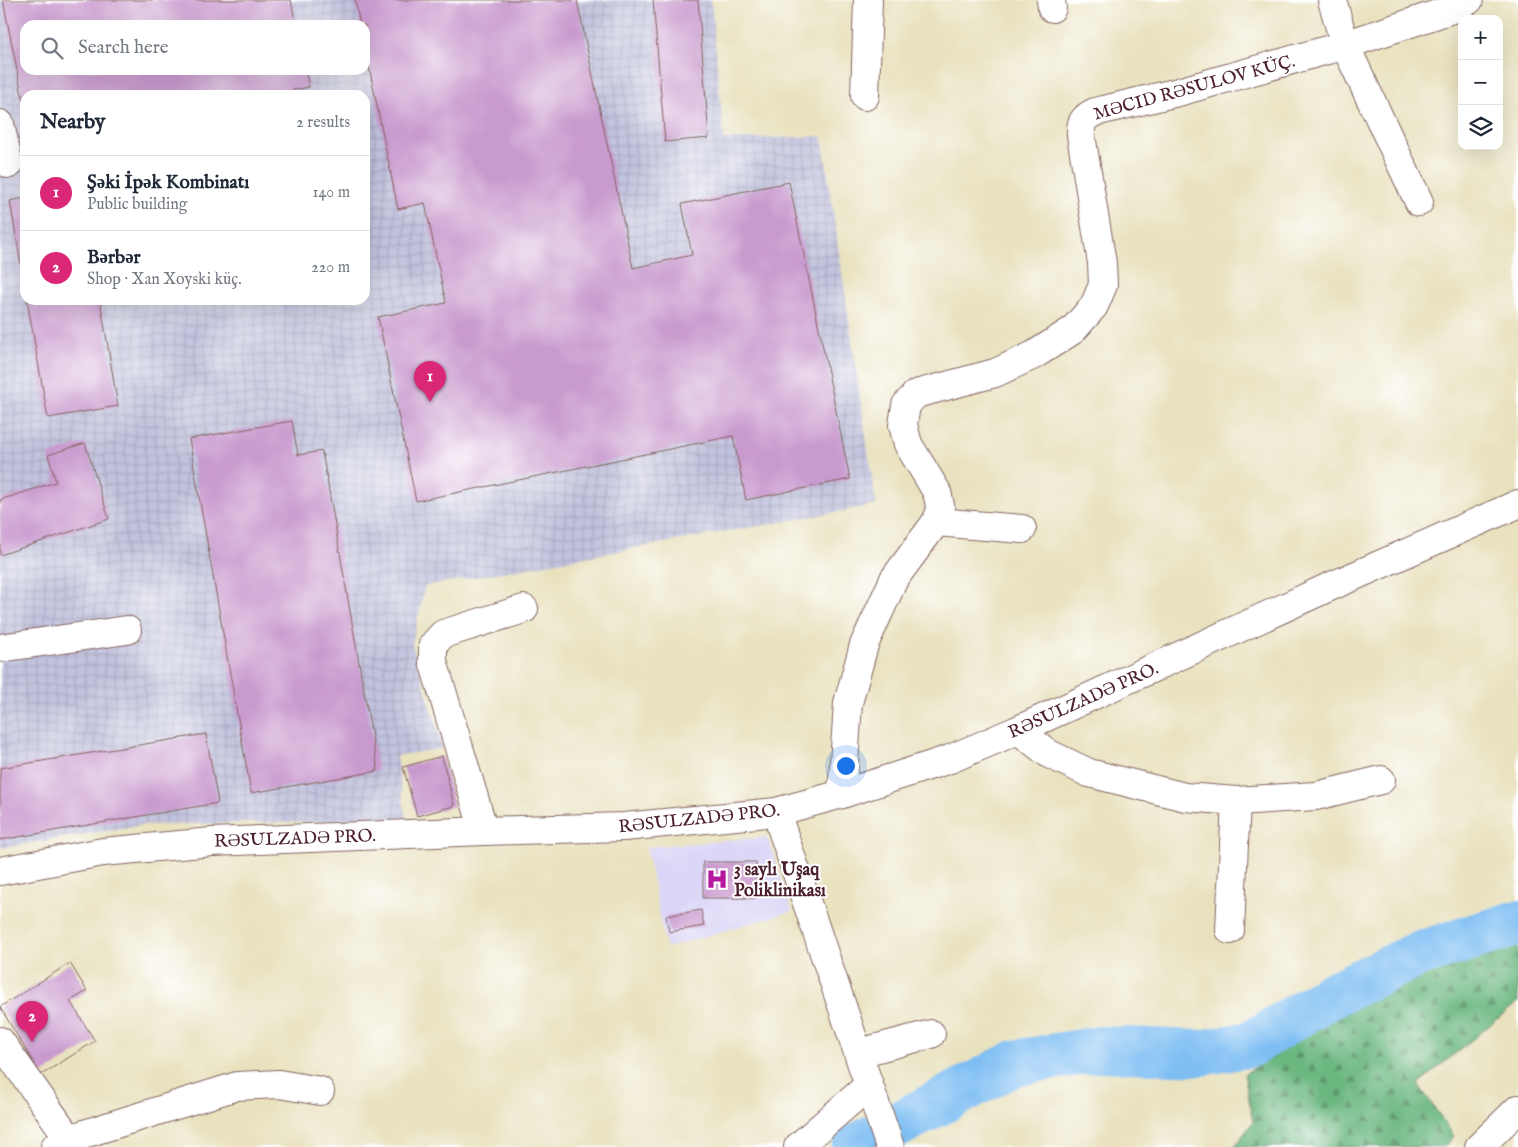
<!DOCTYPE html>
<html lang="en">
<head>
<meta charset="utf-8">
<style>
  :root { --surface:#fff; --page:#f6f6f7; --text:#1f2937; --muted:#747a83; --line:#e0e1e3; --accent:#db2777 }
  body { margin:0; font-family:"IM FELL English",serif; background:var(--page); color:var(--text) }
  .controls { position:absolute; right:15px; top:15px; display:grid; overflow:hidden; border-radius:10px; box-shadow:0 5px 20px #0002 }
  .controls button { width:45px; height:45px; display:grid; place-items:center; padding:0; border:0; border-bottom:1px solid var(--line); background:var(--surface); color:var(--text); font:25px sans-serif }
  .you { position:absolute; left:845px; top:765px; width:18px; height:18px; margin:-12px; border:4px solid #fff; border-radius:50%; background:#1a73e8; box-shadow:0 0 0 8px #1a73e833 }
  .badge { display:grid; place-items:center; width:32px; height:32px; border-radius:50%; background:var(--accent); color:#fff; font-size:16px; font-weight:700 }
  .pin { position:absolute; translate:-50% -41px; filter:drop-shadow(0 1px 2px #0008) }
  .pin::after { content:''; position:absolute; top:26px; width:18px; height:15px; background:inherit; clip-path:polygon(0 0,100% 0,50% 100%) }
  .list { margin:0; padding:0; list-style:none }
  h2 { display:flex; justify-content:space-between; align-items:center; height:65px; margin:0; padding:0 20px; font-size:21px }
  h2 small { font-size:16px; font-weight:400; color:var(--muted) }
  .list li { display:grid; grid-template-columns:32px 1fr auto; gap:15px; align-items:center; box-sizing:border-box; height:75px; padding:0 20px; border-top:1px solid var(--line) }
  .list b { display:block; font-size:19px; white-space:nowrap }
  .list p { margin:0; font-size:16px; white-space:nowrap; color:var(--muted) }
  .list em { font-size:16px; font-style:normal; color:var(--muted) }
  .icon { flex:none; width:28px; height:28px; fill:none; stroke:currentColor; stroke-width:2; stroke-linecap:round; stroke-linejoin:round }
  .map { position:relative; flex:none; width:1518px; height:1147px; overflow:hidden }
  .search { position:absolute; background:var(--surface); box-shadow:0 5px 20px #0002; left:20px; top:20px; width:350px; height:55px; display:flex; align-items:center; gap:12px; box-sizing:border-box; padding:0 18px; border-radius:15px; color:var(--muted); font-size:19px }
  .panel { position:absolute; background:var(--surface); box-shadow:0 5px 20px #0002; left:20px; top:90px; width:350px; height:215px; border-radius:15px }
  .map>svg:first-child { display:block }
</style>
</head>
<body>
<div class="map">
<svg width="1518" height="1147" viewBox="0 0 1518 1147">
  <defs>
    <pattern id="industrial-grid" width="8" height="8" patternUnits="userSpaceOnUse" patternTransform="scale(1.25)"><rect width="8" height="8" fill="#c1c2dd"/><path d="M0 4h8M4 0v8" fill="none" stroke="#a7a6be"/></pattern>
    <pattern id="forest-firs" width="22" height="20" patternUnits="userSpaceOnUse" patternTransform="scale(1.25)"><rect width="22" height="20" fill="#6cb780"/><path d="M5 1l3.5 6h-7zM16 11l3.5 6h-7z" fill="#5b9469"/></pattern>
  </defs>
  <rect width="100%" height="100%" fill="#fff"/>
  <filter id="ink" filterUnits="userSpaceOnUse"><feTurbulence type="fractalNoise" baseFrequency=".02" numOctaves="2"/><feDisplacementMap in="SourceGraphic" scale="10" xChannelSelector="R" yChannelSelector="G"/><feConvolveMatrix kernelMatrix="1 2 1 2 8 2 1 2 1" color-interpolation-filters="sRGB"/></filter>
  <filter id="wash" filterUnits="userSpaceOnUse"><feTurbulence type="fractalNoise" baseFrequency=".0096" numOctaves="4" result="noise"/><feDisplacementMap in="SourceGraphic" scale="20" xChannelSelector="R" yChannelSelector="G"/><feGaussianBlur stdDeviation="1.12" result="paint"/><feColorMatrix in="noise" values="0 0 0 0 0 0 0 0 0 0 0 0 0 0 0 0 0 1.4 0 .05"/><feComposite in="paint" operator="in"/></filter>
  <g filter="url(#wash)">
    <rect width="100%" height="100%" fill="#e9e2bf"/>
    <!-- built -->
    <path fill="#dbd6f7" d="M767,837L792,911L666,948L646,847Z"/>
    <!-- industrial -->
    <path fill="url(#industrial-grid)" fill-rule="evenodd" d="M0,0H711L724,140L822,136L876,505L425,586L412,644L443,748L396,756L406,820L142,825L0,848ZM25,25H365V70H25ZM25,95H365V300H25Z"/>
    <!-- forest -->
    <path fill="url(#forest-firs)" stroke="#5b6b56" d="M1518,944V1002L1418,1084L1454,1136L1444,1147H1234L1253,1122L1244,1074L1416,969Z"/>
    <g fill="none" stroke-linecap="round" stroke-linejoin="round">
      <!-- river -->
      <path stroke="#7ebef3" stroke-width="46" d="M855,1147L1015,1063L1100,1049L1201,1053L1251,1044L1331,995L1419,954L1518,923"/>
    </g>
    <g id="blocks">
      <!-- building -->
      <g fill="#c99ace">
        <path d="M3,0H291L296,25H25V70H305L309,87L269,95H25L24,105Z"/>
        <path d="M355,0H577L633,268L692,255L682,204L789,182L850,479L746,500L733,436L416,501L378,317L446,303L425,203L398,209L365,47V25H360Z"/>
        <path d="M653,0H698L709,138L665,142Z"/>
        <path d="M25,198V282H24L10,201Z"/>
        <path d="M27,300H100L118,406L48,418Z"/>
        <path d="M292,421L298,455L322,451L378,771L251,793L189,439Z"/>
        <path d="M85,443L109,519L0,555V500L56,482L48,455Z"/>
        <path d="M206,734L218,803L0,840V768Z"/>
        <path d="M442,756L454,806L417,816L403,767Z"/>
        <rect x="703" y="862" width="53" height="36"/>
        <path d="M701,910L704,926L669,932L666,916Z"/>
        <path d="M70,963L87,991L70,1001L95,1041L41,1075L0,1007Z"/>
      </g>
    </g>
  </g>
  <g filter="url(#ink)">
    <use href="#blocks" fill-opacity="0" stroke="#82635f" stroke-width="1"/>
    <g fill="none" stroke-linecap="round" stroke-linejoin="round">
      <!-- minor casing -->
      <g stroke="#82635f" stroke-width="30">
        <g id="minor">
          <path d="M1051,0L1052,8"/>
          <path d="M1332,0L1345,45L1419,202"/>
          <path d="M865,96L868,0"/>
          <path d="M0,124L9,164"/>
          <path d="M936,522L1022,529"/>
          <path d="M0,648L127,630"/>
          <path d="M1018,730L1049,754L1089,773L1185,797L1236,801L1316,796L1381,780"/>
          <path d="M842,794L848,703L864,645L894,579L936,522L941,510L937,492L908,444L903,425L906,405L916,394L995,373L1034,355L1073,330L1094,306L1103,285L1102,263L1081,135C1080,122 1084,117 1095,112L1178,92L1345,45L1455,8L1469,0"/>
          <path d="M776,812L890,1147"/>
          <path d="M484,831L433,661V645L443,634L524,609"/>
          <path d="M0,871L103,852L212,842L484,831L624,827L776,812L842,794L950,759L1018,730L1327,588L1518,504"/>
          <path d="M1230,930L1236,801"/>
          <path d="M0,1041L75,1147"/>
          <path d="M859,1053L931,1034"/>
          <path d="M55,1147L68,1139L237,1086L279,1084L320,1091"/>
          <path d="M798,1147L869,1085"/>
          <path d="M1479,1147L1518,1109"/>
        </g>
      </g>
      <!-- minor -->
      <use href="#minor" stroke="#fff" stroke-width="28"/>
    </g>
  </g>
  <!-- icons -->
  <defs>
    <g id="hospital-bare" transform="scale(1.725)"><path d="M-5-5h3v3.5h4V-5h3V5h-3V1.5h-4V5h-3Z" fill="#b5179e" stroke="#fff" stroke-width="2.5" paint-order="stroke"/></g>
  </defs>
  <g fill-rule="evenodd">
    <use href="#hospital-bare" x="717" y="879"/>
  </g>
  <g text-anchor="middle" stroke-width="4" stroke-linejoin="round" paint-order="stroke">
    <!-- street labels -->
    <g font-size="18" fill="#4a1f2b" stroke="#fff">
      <text transform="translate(1194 87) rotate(-15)" y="6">MƏCID RƏSULOV KÜÇ.</text>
      <text transform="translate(1083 700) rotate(-24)" y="6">RƏSULZADƏ PRO.</text>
      <text transform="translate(699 818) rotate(-6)" y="6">RƏSULZADƏ PRO.</text>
      <text transform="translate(295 838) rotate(-2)" y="6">RƏSULZADƏ PRO.</text>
    </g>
    <!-- poi labels -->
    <g font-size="18" font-weight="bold" fill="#4a1f2b" stroke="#fff" text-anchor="start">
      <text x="734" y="875">3 saylı Uşaq<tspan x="734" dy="21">Poliklinikası</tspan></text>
    </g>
  </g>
</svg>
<div class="controls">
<button>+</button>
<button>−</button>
<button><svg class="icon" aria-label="layers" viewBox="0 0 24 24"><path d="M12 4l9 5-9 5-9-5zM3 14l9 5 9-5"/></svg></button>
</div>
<div class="you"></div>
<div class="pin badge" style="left:430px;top:402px">1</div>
<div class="pin badge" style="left:32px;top:1042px">2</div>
<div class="search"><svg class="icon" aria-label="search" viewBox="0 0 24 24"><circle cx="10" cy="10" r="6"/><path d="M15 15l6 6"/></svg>Search here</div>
<section class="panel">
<h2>Nearby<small>2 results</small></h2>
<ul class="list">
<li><span class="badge">1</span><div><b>Şəki İpək Kombinatı</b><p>Public building</p></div><em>140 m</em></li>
<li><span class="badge">2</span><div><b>Bərbər</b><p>Shop · Xan Xoyski küç.</p></div><em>220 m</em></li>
</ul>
</section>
</div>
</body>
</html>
